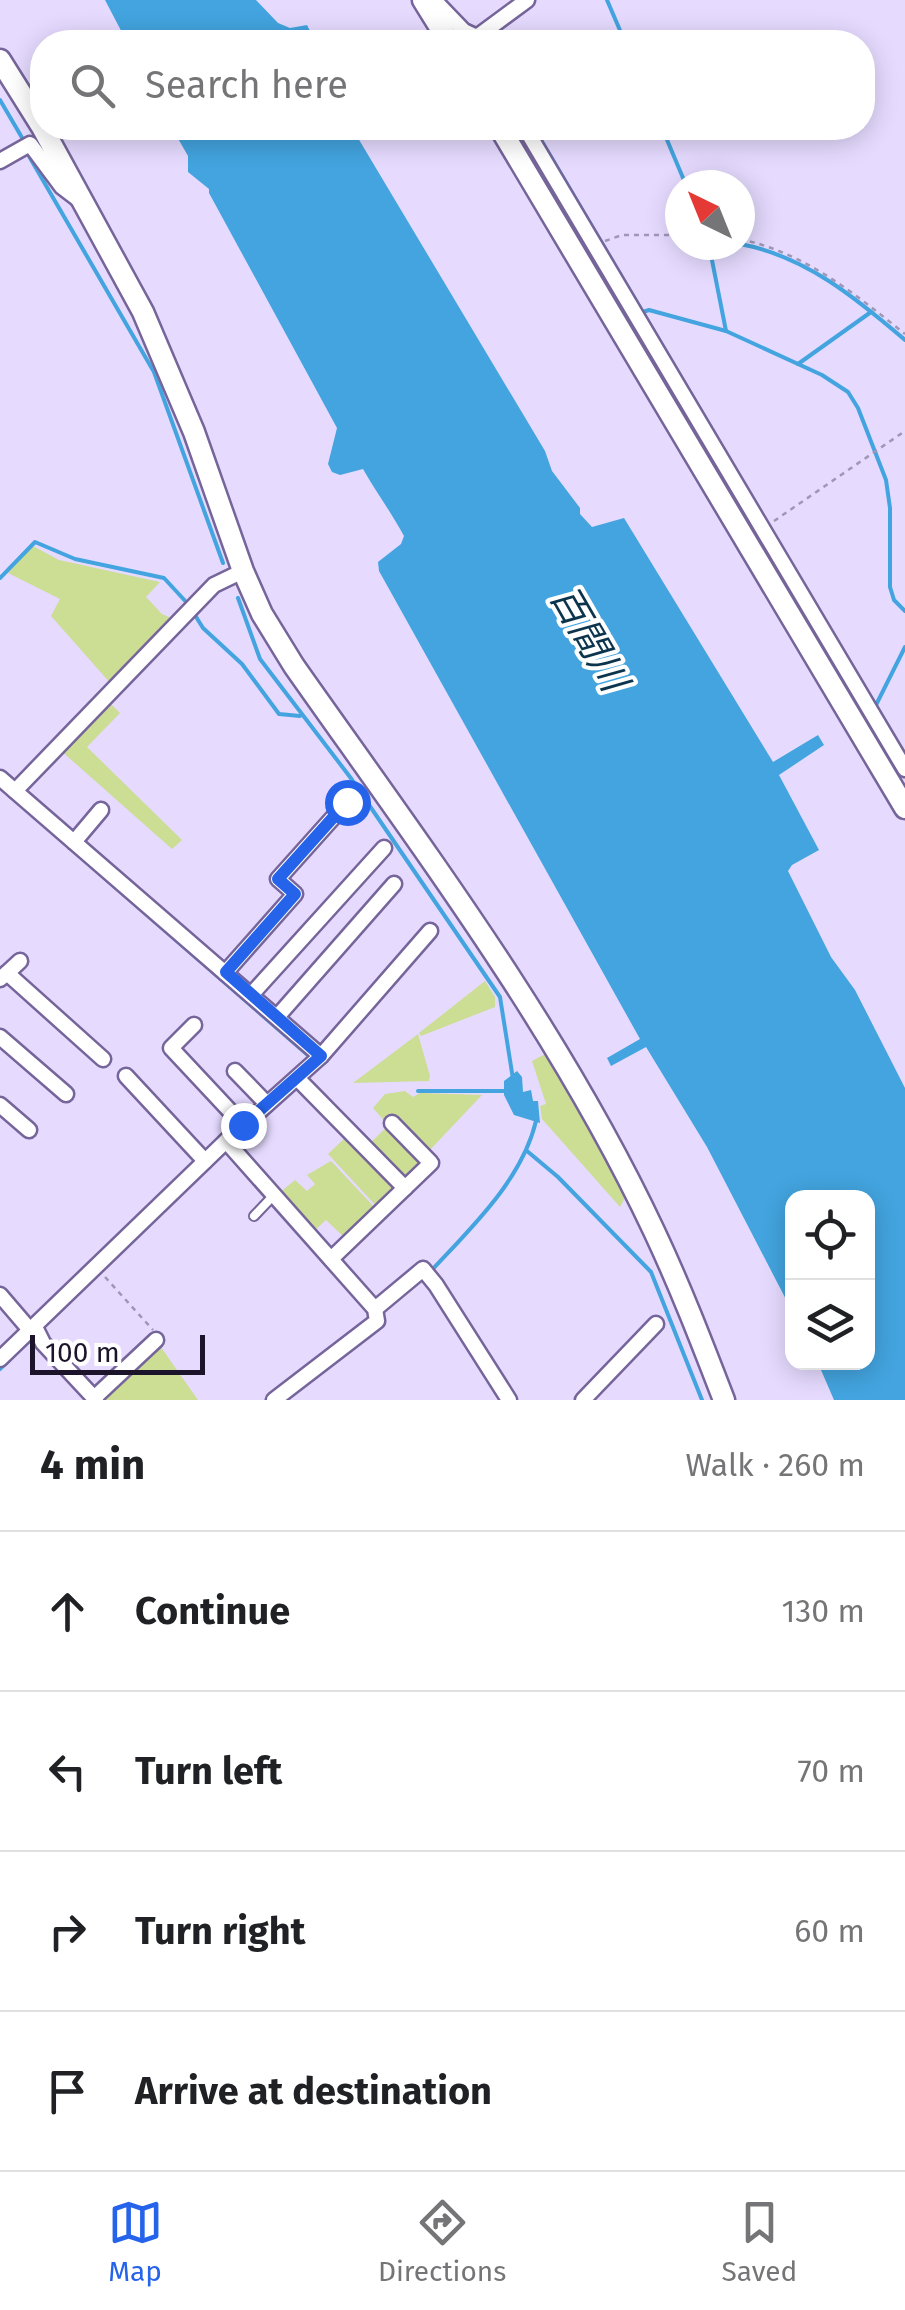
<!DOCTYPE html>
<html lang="en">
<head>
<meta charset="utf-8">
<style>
  :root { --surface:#fff; --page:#f2f2f2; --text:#202124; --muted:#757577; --line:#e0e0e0; --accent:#2563eb }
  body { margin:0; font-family:"Fira Sans","Noto Sans JP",sans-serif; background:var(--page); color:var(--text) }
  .controls { position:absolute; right:30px; bottom:30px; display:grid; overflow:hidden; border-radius:20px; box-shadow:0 5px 25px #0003 }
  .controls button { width:90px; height:90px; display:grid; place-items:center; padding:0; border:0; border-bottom:2px solid var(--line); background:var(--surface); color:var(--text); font:50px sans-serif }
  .compass { position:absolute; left:665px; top:170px; width:90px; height:90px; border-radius:50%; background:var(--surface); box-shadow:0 5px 25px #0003; rotate:317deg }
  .scale { position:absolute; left:30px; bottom:25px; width:175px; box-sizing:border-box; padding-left:10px; border:5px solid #1c142a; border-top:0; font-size:28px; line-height:35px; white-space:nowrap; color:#1c142a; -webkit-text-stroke:8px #fff; paint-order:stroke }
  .stop { position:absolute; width:30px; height:30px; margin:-22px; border:8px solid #2563eb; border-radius:50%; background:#fff }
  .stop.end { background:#2563eb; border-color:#fff; box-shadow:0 2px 10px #0008 }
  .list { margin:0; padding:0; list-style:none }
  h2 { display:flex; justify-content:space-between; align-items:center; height:130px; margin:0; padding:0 40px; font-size:42px }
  h2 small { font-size:32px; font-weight:400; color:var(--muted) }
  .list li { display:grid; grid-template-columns:65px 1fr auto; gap:30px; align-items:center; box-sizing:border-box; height:160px; padding:0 40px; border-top:2px solid var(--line) }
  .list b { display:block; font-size:38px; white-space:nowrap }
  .list em { font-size:32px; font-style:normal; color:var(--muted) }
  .icon { flex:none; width:55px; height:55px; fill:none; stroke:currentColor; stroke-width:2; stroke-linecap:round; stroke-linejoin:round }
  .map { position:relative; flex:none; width:905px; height:1400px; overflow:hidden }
  .search { position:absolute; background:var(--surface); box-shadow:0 5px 25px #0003; left:30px; right:30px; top:30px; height:110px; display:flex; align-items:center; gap:25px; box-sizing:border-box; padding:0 35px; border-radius:40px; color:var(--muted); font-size:38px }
  .sheet { height:770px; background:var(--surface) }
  nav { display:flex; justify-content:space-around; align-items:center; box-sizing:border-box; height:140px; border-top:2px solid var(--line); background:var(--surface); font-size:28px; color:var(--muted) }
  nav a { display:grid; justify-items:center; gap:5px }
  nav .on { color:var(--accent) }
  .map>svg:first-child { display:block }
</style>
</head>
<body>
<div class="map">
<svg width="905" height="1400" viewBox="0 0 905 1400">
  <rect width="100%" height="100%" fill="#e6dbff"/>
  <!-- green -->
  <g fill="#ccdd94">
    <path d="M33,546L59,560L160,582L146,597L162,614L176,620L112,685L51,616L60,599L8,573Z"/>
    <path d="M107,700L120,713L87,747L182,840L172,849L59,749Z"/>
    <path d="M485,981L495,997V1007L421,1036L419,1033Z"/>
    <path d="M418,1034L430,1076L429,1081L353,1083Z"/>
    <path d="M547,1053L627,1194L620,1207L542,1119L540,1106L546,1104L532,1061Z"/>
    <path d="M405,1091L413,1097L420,1093L482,1095L427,1153L387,1124L373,1108L385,1094Z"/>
    <path d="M389,1125L424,1161L405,1181L368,1145Z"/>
    <path d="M348,1135L398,1186L378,1208L328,1154Z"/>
    <path d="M331,1161L377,1210L345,1238L326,1220L313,1232L279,1193L295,1180L307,1191L315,1184L307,1175Z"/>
    <path d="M158,1343L198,1400H99Z"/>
  </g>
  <!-- water -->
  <g fill="#43a4df">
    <path d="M105,0H256L278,23L290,28L307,25L312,35L309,42H127Z"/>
    <path d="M172,128H352L545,451L552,471L580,508V514L592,527L624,518L773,762L818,735L824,745L779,775L819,850L792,865L788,871L831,957L855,990L905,1088V1400H834L818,1363L868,1362V1198H792V1311L707,1147L646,1047L611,1066L607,1058L640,1039L379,571L378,562L401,544L404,536C391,512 376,492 363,469L340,475L332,472L328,464L337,428L209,193V189L188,172V156Z"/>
    <path d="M517,1071L522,1077L523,1092L531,1090L533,1101H538L540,1123L514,1115L504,1095V1081Z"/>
  </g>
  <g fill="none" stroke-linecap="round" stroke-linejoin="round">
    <!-- stream -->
    <g stroke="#43a4df" stroke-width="4">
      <path d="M607,0L625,42"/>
      <path d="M0,100L24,141"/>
      <path d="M534,128L727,455"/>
      <path d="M662,128L686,185"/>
      <path d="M26,151L154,372L223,563"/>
      <path d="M740,244C805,256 856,298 905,340"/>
      <path d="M709,245L726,331"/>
      <path d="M643,312L649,310L726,331L822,375L848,392L858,408L886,480L890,508V587L894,600L905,611"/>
      <path d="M798,364L871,312"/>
      <path d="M0,578L35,542L75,559L164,578L188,604"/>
      <path d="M238,598L260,659L350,777L500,997L513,1079"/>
      <path d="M193,612L203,628L242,664L279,714L300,716"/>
      <path d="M862,683L905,755"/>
      <path d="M876,705L905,647"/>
      <path d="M30,813L310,1057"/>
      <path d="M418,1091H508"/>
      <path d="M527,1151L558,1177L651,1272L702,1400"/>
      <path d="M431,1271C471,1228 522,1180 536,1121"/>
      <path d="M0,1369L140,1233"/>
    </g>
    <!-- lane casing -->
    <g stroke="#76659a" stroke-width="12">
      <path id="lane" d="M254,1216L274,1195"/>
    </g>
    <!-- street casing -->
    <g stroke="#76659a" stroke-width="19">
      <g id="street">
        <path d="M423,0L435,1L464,31L477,37L479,42"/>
        <path d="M477,42V37L527,0"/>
        <path d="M525,128L905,769"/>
        <path d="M0,161L30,144L62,187L79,200"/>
        <path d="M0,778L321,1056L226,1141L0,1359"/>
        <path d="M15,791L214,585L243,571"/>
        <path d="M74,842L101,810"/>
        <path d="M7,973L20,961"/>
        <path d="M225,973L295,894L278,879L347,802"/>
        <path d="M0,979L7,973L103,1059"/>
        <path d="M251,995L384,848"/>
        <path d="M277,1017L394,884"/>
        <path d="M194,1025L171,1048L243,1125"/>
        <path d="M0,1037L66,1094"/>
        <path d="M321,1056L430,931"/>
        <path d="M235,1071L267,1104"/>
        <path d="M126,1076L205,1161"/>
        <path d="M297,1078L405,1188"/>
        <path d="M0,1105L29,1130"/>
        <path d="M226,1141L375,1309L377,1321L274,1400"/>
        <path d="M331,1259L431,1163L392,1123"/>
        <path d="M0,1295L30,1330"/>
        <path d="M375,1309L423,1269L436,1285L509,1400"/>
        <path d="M35,1327L43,1343L96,1400"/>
        <path d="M94,1398L156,1340"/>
        <path d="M583,1400L656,1324"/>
      </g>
    </g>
    <!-- secondary casing -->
    <g stroke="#76659a" stroke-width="25">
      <g id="secondary">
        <path d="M423,0L449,42"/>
        <path d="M0,60L42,127L143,312L194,432L243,571L262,614L294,666C422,848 559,1029 654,1231C680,1286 702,1343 724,1400"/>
        <path d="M500,128L905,808"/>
      </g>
    </g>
    <!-- path -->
    <g stroke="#a096b6" stroke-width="2.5" stroke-dasharray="5 5" stroke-linecap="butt">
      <path d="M740,239C805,253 854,293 905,334"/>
      <path d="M605,241L622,235H680"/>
      <path d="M774,521L905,431"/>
      <path d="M105,1277L153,1330"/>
    </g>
    <!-- lane -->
    <use href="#lane" stroke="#fff" stroke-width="8"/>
    <!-- street -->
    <use href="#street" stroke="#fff" stroke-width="14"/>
    <!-- secondary -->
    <use href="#secondary" stroke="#fff" stroke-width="20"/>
  </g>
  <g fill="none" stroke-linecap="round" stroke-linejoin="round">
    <!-- route -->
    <path stroke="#2563eb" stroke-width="12" d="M243,1125L321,1056L226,972L295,894L278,879L347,802"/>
  </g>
  <g text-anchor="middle" stroke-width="8" stroke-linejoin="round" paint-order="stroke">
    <!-- water labels -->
    <g font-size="38" font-style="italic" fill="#0c354d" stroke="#fff">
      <text transform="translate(589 638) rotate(60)" y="13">百間川</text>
    </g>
  </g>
</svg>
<div class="controls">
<button><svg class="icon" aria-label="locate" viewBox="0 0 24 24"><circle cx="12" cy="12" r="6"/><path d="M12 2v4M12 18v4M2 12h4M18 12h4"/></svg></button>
<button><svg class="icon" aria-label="layers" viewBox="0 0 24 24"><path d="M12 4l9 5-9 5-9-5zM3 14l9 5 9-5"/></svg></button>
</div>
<svg class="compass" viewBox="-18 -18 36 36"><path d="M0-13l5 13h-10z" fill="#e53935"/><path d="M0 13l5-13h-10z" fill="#757577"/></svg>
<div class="scale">100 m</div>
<div class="stop" style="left:347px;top:802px"></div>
<div class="stop end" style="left:243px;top:1125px"></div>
<div class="search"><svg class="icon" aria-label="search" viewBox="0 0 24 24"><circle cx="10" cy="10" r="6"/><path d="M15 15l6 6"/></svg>Search here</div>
</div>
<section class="sheet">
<h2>4 min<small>Walk · 260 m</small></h2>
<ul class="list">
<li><svg class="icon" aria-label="ahead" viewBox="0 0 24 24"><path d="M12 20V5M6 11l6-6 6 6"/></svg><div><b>Continue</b></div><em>130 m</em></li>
<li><svg class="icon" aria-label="left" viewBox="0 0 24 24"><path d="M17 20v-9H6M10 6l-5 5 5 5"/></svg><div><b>Turn left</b></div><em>70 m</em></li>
<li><svg class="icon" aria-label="right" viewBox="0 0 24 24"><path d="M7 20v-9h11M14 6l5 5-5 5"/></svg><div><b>Turn right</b></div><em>60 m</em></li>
<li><svg class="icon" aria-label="arrive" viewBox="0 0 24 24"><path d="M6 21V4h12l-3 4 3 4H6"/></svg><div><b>Arrive at destination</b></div></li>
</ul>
</section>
<nav>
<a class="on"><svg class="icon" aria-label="map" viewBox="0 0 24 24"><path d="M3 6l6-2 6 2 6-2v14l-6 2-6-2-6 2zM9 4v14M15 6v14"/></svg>Map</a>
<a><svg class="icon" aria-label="directions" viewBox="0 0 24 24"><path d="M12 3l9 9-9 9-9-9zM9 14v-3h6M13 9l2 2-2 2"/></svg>Directions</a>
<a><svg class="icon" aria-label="saved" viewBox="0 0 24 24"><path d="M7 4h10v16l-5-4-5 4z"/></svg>Saved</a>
</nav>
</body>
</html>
